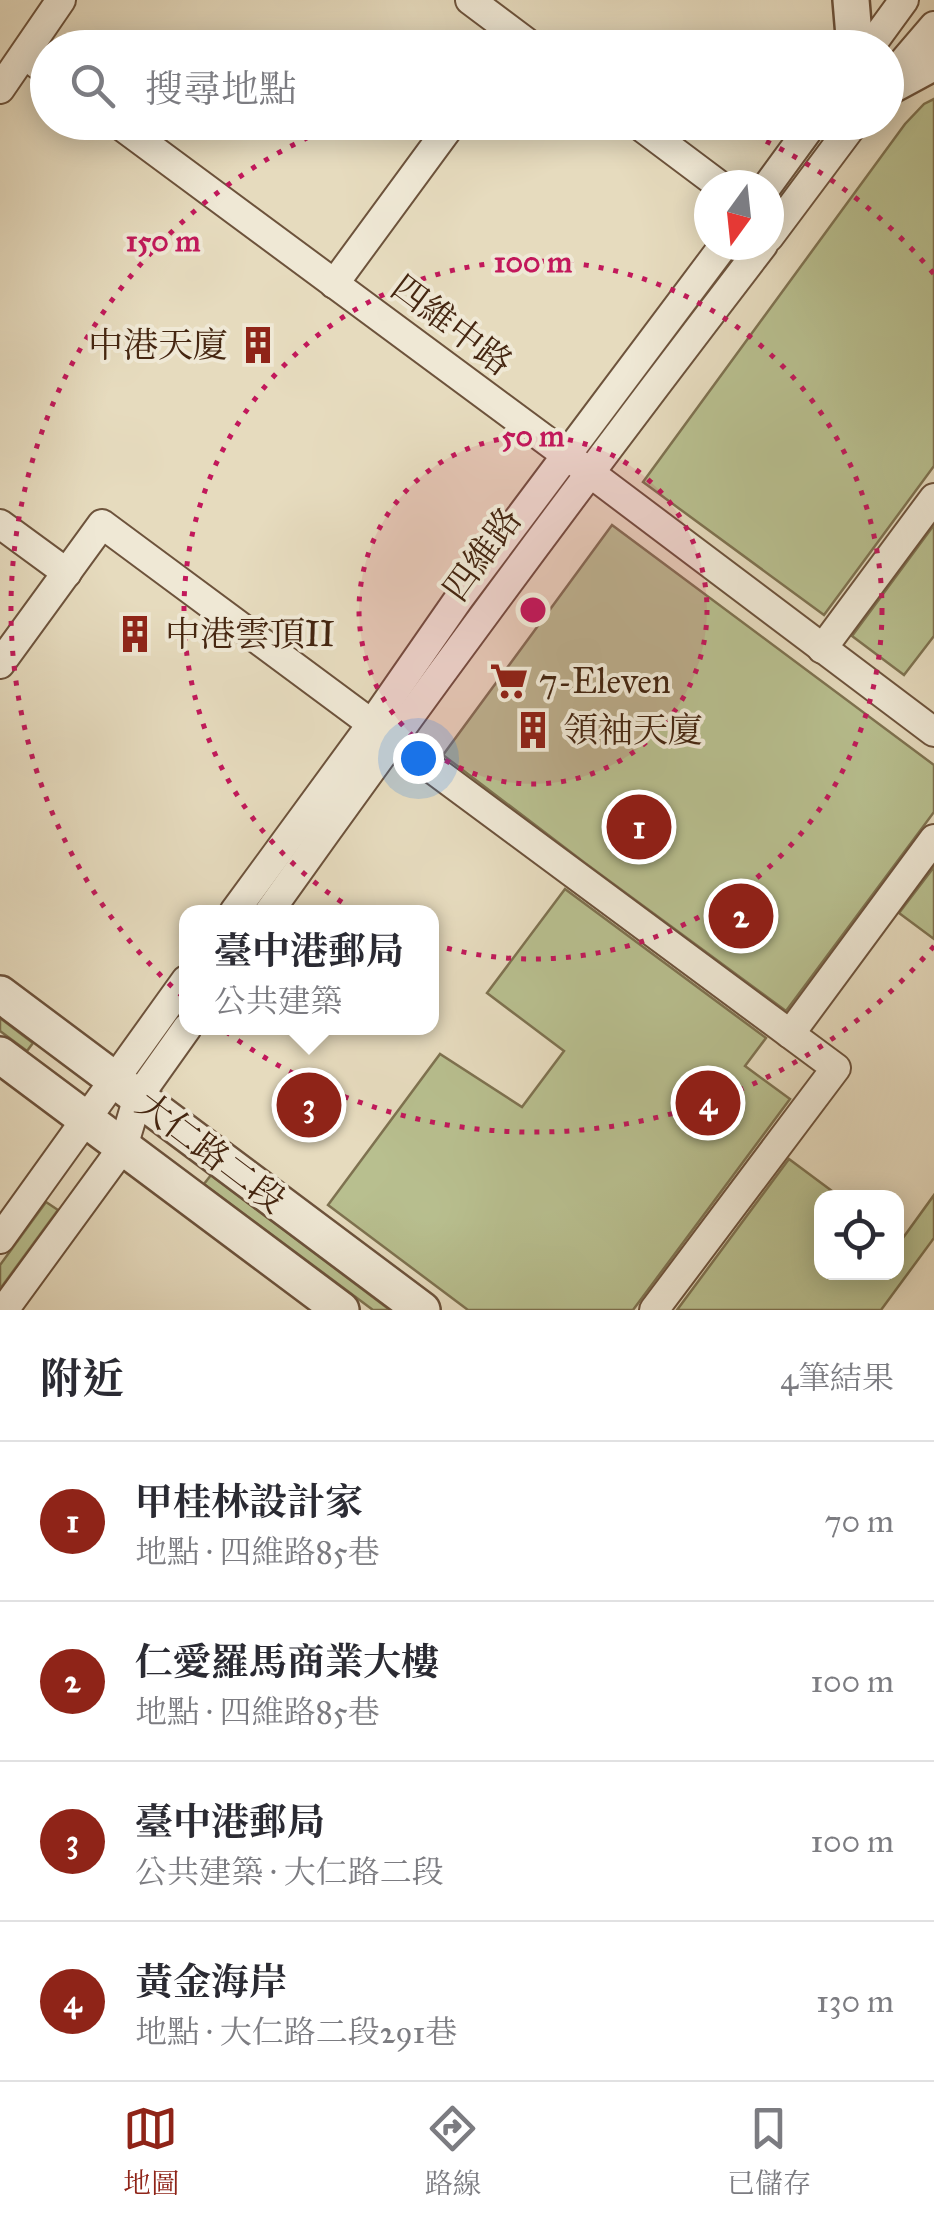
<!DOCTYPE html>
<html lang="zh-TW">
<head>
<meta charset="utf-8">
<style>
  :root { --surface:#fff; --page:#f2f2f3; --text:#2b2b33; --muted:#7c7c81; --line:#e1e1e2; --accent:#8f2418 }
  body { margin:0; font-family:"IM FELL Great Primer","Noto Serif TC",serif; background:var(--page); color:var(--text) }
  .controls { position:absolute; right:30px; bottom:30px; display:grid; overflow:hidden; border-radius:20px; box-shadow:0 5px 25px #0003 }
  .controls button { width:90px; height:90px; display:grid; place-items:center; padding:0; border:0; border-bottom:2px solid var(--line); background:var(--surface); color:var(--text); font:50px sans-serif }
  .compass { position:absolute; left:694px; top:170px; width:90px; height:90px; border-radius:50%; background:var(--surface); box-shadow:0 5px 25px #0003; rotate:195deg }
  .you { position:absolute; left:418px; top:758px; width:35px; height:35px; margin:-25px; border:8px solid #fff; border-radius:50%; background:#1a73e8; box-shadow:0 0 0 15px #1a73e833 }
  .badge { display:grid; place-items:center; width:65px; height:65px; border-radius:50%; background:var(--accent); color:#fff; font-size:32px; font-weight:700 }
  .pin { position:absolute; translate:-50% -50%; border:5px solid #fff; box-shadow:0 2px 10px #0006 }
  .popup { position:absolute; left:179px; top:905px; width:260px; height:130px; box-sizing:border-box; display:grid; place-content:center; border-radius:20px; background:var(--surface); filter:drop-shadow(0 2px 8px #0005); font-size:32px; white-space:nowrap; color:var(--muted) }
  .popup b { font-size:38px; color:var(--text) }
  .popup::after { content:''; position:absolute; left:50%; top:100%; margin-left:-20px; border:20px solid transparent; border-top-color:var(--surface) }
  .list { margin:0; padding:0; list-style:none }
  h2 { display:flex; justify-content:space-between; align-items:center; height:130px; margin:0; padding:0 40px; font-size:42px }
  h2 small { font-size:32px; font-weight:400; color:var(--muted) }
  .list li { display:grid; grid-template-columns:65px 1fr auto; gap:30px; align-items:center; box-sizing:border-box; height:160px; padding:0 40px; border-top:2px solid var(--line) }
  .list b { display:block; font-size:38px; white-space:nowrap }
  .list p { margin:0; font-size:32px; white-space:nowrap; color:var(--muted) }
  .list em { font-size:32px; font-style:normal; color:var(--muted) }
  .icon { flex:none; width:55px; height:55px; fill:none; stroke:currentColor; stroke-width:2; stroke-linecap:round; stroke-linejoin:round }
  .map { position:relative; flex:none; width:934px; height:1310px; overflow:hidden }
  .search { position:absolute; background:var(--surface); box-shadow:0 5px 25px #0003; left:30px; right:30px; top:30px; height:110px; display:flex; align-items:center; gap:25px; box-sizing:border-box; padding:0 35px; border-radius:55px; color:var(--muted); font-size:38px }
  .sheet { height:770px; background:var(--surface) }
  nav { display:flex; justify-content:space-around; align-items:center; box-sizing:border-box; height:140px; border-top:2px solid var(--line); background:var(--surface); font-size:28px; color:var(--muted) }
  nav a { display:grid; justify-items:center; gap:5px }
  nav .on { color:var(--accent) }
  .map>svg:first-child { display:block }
</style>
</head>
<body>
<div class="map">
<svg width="934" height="1310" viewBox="0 0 934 1310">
  <rect width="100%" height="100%" fill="#e6dbbe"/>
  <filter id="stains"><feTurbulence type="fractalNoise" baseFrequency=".002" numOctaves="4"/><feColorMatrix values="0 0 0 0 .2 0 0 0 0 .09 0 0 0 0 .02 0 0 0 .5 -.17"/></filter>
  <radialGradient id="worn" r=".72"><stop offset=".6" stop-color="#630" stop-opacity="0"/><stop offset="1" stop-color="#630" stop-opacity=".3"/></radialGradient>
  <!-- green -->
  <g fill="#b8bf8f" stroke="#7e7250" stroke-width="2.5">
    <path d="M934,99V466L824,615L643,482L905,124L924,104Z"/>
    <path d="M612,525L934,765V812L786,1011L585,863L443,755Z"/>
    <path d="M934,525V636L904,675L852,636Z"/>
    <path d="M934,867V939L899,913Z"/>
    <path d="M565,889L766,1038L745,1066L790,1099L633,1310H468L328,1205L440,1054L522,1107L564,1051L487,993Z"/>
    <path d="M0,1018L33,1043L27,1051L0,1031Z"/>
    <path d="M789,1159L840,1197L822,1198V1272H896L897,1240L900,1242L934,1195V1238L881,1310H677Z"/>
    <path d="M211,1175L390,1310H373L204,1184Z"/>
    <path d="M46,1202L58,1210L0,1289V1265Z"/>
  </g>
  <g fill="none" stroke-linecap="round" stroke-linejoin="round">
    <!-- minor casing -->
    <g stroke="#6d533c" stroke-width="32">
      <g id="minor">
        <path d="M470,0L534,48"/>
        <path d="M869,48L904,0"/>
        <path d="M25,55L48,72"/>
        <path d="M886,82L934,26"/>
        <path d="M0,89L61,0"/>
        <path d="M116,122L589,472L934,732"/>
        <path d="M635,122L719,185"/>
        <path d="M768,185L814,122"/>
        <path d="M769,237L855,122"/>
        <path d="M334,284L453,122"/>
        <path d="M0,524L67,573"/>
        <path d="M822,649L934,498"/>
        <path d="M0,664L102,524L836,1068L654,1310"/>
        <path d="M234,912L371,725L460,597L724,245"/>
        <path d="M269,912C429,687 594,465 763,245"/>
        <path d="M790,1034L934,839"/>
        <path d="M0,1239L186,980"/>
        <path d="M4,1310L123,1147L138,1097L187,1028"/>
      </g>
    </g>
    <!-- tertiary casing -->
    <g stroke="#6d533c" stroke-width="40">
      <g id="tertiary">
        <path d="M851,0L855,48"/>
        <path d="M886,88L934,62"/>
        <path d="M0,994L422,1310"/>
        <path d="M0,1055L341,1310"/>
      </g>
    </g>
    <!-- minor -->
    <use href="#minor" stroke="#efe8d5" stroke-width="28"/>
    <!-- tertiary -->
    <use href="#tertiary" stroke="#efe8d5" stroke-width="35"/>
  </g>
  <!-- distance rings -->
  <circle cx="533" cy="610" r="174" fill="#c2185b" fill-opacity=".12"/>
  <g fill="none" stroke="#c2185b" stroke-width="5" stroke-dasharray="5 10">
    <circle cx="533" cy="610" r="174"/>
    <circle cx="533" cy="610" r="349"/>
    <path d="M934 946A523 523 0 1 1 341 123M725 123A523 523 0 0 1 934 274"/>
  </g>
  <!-- icons -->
  <defs>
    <g id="building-bare" transform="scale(3)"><path d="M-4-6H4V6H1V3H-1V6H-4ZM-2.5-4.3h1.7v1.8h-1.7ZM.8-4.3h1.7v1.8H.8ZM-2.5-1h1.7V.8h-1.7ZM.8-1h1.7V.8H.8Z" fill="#8f2418" stroke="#efe8d5" stroke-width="2.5" paint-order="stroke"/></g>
    <g id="supermarket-bare" transform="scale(3)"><path d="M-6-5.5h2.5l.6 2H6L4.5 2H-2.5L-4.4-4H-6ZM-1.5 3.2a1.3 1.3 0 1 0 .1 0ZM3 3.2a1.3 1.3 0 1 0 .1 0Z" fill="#8f2418" stroke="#efe8d5" stroke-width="2.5" paint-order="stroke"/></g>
  </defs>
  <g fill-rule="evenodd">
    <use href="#building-bare" x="258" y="345"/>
    <use href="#building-bare" x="135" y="634"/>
    <use href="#supermarket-bare" x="509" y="681"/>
    <use href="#building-bare" x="533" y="730"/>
  </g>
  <g text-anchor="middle" stroke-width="8" stroke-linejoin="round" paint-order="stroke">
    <!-- street labels -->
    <g font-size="35" fill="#452611" stroke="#efe8d5">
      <text transform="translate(452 325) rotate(37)" y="12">四維中路</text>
      <text transform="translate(482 554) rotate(-54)" y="12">四維路</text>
      <text transform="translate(211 1152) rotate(37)" y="12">大仁路二段</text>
    </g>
    <!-- poi labels -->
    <g font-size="35" fill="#452611" stroke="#efe8d5" text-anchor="start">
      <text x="228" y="357" text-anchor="end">中港天廈</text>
      <text x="165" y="646">中港雲頂II</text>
      <text x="539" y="693">7-Eleven</text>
      <text x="563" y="742">領袖天廈</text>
    </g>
  </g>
  <circle cx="533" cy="610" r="15" fill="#c2185b" stroke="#efe8d5" stroke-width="5"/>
  <g font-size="30" text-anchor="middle" font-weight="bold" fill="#c2185b" stroke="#efe8d5" stroke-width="8" stroke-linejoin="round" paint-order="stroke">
    <text x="163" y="251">150 m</text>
    <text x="533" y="272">100 m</text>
    <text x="533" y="446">50 m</text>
  </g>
  <rect width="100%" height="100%" filter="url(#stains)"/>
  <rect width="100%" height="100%" fill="url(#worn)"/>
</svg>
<div class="controls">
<button><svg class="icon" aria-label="locate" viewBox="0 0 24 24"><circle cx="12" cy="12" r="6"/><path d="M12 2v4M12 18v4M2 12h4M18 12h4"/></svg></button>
</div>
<svg class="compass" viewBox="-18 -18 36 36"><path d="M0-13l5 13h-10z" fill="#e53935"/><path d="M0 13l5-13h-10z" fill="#7c7c81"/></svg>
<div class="you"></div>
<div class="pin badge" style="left:639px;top:827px">1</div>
<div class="pin badge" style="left:741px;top:916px">2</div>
<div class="pin badge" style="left:309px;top:1105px">3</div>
<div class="popup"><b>臺中港郵局</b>公共建築</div>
<div class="pin badge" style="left:708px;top:1103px">4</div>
<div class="search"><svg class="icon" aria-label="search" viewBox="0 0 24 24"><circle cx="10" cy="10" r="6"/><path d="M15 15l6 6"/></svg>搜尋地點</div>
</div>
<section class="sheet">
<h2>附近<small>4筆結果</small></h2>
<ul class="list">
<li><span class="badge">1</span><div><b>甲桂林設計家</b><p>地點 · 四維路85巷</p></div><em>70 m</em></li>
<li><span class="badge">2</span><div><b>仁愛羅馬商業大樓</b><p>地點 · 四維路85巷</p></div><em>100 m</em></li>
<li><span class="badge">3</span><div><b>臺中港郵局</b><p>公共建築 · 大仁路二段</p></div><em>100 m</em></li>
<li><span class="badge">4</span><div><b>黃金海岸</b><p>地點 · 大仁路二段291巷</p></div><em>130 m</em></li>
</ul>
</section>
<nav>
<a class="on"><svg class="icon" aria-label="map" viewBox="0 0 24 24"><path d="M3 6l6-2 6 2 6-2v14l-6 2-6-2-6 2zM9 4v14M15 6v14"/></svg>地圖</a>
<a><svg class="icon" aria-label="directions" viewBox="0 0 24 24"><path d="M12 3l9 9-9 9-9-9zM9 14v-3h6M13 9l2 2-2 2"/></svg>路線</a>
<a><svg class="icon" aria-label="saved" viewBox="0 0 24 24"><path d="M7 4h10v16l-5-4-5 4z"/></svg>已儲存</a>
</nav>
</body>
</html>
